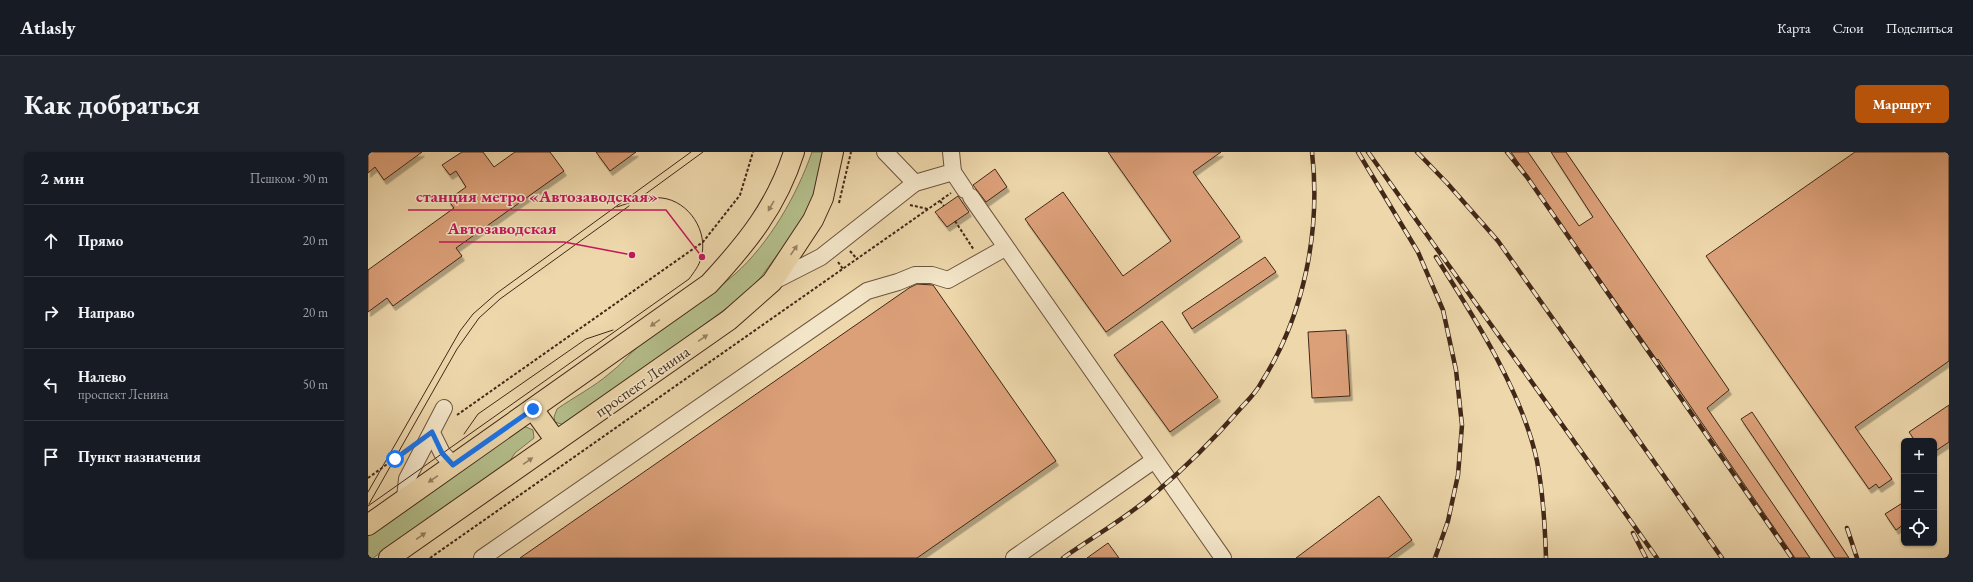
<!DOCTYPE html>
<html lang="ru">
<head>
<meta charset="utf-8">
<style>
  :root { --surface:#171b24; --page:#20242c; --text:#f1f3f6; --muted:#9ea1a6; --line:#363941; --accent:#b45309 }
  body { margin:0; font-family:"EB Garamond",serif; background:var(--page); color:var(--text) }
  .controls { position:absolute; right:12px; bottom:12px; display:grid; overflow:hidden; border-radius:6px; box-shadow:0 1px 3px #0004 }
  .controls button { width:36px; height:36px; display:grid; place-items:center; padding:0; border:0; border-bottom:1px solid var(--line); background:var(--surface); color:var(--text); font:20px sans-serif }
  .stop { position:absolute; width:12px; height:12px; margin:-9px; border:3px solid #1a73e8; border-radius:50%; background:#fff }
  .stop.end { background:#1a73e8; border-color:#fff; box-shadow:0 1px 4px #0008 }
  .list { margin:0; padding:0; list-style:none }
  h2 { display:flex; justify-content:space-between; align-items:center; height:52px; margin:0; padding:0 16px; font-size:17px }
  h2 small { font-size:13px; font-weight:400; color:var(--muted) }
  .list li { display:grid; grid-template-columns:26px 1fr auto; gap:12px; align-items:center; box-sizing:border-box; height:72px; padding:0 16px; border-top:1px solid var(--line) }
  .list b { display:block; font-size:15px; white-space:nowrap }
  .list p { margin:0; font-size:13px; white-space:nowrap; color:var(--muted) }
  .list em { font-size:13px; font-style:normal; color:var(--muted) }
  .icon { flex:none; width:22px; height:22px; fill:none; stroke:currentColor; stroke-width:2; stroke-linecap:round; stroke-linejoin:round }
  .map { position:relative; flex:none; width:1581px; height:406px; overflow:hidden; border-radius:6px }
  header { display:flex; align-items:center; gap:24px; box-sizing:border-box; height:56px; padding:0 20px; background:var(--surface); border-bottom:1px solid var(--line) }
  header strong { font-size:19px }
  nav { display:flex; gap:22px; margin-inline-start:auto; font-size:14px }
  .intro { display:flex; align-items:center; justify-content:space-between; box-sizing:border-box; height:96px; padding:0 24px }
  h1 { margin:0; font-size:28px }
  .button { padding:10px 18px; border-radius:6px; background:var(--accent); color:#fff; font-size:14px; font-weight:700 }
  main { display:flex; gap:24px; padding:0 24px }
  aside { flex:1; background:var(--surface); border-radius:6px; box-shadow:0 1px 3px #0004 }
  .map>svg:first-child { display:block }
</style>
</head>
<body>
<header>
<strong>Atlasly</strong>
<nav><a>Карта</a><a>Слои</a><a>Поделиться</a></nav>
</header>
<div class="intro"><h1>Как добраться</h1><a class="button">Маршрут</a></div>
<main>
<aside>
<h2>2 мин<small>Пешком · 90 m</small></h2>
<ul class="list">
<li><svg class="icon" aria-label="ahead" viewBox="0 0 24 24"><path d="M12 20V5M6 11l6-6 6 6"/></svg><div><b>Прямо</b></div><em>20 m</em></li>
<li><svg class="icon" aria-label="right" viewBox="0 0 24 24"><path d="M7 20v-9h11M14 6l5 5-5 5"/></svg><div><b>Направо</b></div><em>20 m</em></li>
<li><svg class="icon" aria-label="left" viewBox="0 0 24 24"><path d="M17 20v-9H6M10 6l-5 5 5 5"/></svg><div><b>Налево</b><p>проспект Ленина</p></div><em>50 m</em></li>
<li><svg class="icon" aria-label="arrive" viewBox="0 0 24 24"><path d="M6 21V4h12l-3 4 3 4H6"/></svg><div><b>Пункт назначения</b></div></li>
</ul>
</aside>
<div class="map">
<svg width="1581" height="406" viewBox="0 0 1581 406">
  <defs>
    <filter id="shadow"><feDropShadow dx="2.5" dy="4.5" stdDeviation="0" flood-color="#0004"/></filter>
  </defs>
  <rect width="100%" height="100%" fill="#edd7ab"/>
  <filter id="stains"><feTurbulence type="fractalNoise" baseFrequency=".005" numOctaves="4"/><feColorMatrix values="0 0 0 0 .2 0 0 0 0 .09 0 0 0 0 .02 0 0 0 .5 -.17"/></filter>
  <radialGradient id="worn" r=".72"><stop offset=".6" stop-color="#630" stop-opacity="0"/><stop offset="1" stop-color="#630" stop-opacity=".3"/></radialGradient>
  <!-- green -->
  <g fill="#b4bf8c" stroke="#7b7452">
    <path d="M444,0H457L441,60L393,125L371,147L203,270L196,273L187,270L186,265L189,257C206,245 226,235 242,221C253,213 262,201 273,192C304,168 338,148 367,122C401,92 429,43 444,0Z"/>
    <path d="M158,275L165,278L166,286L147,301L140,312L5,406H0V383L154,276Z"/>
  </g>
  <!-- building -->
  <g fill="#dca079" stroke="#422818" filter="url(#shadow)">
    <path d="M0,0H54L16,28L7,15L0,21Z"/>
    <path d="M94,0H115L126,15L147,0H182L196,19L88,96L94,104L25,154L19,146L0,160V118L86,56L80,48L98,35L88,19L82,23L74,13Z"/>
    <path d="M228,0H268L242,19Z"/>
    <path d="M740,0H853L825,20L872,85L738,180L657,67L695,40L755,124L803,89Z"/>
    <path d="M1143,0H1160L1211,74L1225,65L1183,0H1198L1361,238L1339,256L1442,406H1427L1290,207L1289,208Z"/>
    <path d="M1487,0H1581V209L1487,275L1524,327L1511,336L1508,332L1501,337L1338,104Z"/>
    <path d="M627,17L639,35L618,50L605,33Z"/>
    <path d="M590,44L601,60L579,75L567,60Z"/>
    <path d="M897,105L908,120L824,177L814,161Z"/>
    <path d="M549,132L565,133L688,309L549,406H152L541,136Z"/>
    <path d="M794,169L850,245L802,280L746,203Z"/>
    <path d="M978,178L982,244L944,246L940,180Z"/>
    <path d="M1581,253V290L1566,300V289H1547L1541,280Z"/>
    <path d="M1384,260L1481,406H1467L1373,267Z"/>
    <path d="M1011,344L1044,388L1020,406H928Z"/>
    <path d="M1536,350V372L1528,378L1517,362Z"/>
    <path d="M740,391L751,406H719Z"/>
  </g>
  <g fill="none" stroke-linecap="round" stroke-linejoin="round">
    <!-- minor casing -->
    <g stroke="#6d543d" stroke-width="18">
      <g id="minor">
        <path d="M517,0L547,31"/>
        <path d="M585,20L597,38"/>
        <path d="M603,45L855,406"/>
        <path d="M404,130L453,105L547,31L585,20L583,0"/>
        <path d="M64,281L74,301L85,313"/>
        <path d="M37,346L39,327L76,256"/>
        <path d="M114,406L499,139L530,130L547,123H564L580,128L637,96"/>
        <path d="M646,406L785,309"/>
      </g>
    </g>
    <!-- major casing -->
    <g stroke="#422818" stroke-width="22">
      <g id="major">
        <path d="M165,257L188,289"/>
        <path d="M0,373L341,132C379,91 409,54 426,0"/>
        <path d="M21,406L361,168L404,130L445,68L455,46L465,0"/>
      </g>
    </g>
    <!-- path -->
    <g stroke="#422818" stroke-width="2" stroke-dasharray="3 2" stroke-linecap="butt">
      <path d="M572,49L576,54"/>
      <path d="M471,51L483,0"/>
      <path d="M542,53L560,57"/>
      <path d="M587,69L606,98"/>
      <path d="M482,99L489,107"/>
      <path d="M470,110L475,117"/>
      <path d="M89,263L335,90L372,43L385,0"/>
      <path d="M0,326L36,300"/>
      <path d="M62,406L583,41"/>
    </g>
    <!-- minor -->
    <use href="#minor" stroke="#f3e5c8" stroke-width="16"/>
    <!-- major -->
    <use href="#major" stroke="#edd7ab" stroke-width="20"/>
    <!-- tram -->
    <g stroke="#422818" stroke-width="1">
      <path d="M272,46L335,0"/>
      <path d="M96,282L110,262L218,187L245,178"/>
      <path d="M0,340L92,179L105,162L129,141L323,0"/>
      <path d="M1,352L89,197L111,166L132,147L261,54"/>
      <path d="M0,354L321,127C326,120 331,114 333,106C341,80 321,49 294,46C278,44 264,50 249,55"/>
    </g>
    <!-- rail casing -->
    <g stroke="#422818" stroke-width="4.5">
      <g id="rail">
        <path d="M990,0L1050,100L1075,158L1088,218L1094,273L1090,323L1080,369L1067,406"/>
        <path d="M1000,0L1289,406"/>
        <path d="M1049,0L1079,31L1130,89L1354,406"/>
        <path d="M1139,0L1159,25L1424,406"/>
        <path d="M1068,105C1106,165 1154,239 1169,309C1175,340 1177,374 1178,406"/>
        <path d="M1479,376L1489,406"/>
        <path d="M1265,381L1278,406"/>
        <path d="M695,406C725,385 758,366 786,342C817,316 846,287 872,257C879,249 888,241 893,231C936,164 953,79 944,0"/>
      </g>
    </g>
    <!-- rail -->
    <use href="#rail" stroke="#f3e5c8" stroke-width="3" stroke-dasharray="9" stroke-linecap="butt"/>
  </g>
  <!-- one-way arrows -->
  <defs><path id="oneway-solid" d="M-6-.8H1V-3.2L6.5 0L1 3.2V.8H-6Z"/></defs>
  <g fill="#988062">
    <use href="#oneway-solid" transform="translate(403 54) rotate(120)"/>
    <use href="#oneway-solid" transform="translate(426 98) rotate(-56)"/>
    <use href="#oneway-solid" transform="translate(287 171) rotate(145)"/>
    <use href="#oneway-solid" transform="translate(335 186) rotate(-35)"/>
    <use href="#oneway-solid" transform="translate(160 309) rotate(-35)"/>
    <use href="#oneway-solid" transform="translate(65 327) rotate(145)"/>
    <use href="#oneway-solid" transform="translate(53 384) rotate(-35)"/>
  </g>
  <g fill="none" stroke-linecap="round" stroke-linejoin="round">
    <!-- route -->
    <path stroke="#1a73e8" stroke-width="5" d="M27,307L64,280L74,301L85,313L165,257"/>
  </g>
  <g text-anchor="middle" stroke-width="3" stroke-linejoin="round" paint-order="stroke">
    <!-- street labels -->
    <g font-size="16" fill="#422818" stroke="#f3e5c8">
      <text transform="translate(274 229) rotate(-35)" y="6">проспект Ленина</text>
    </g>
  </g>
  <!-- callouts -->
  <path fill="none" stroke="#c2185b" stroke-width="1.5" d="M334 105L298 58H40M264 103L196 90H71"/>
  <g fill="#c2185b" stroke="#f3e5c8" stroke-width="1.5">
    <circle cx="334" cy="105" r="4"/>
    <circle cx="264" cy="103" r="4"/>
  </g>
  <g font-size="17" text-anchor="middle" font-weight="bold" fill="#c2185b" stroke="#f3e5c8" stroke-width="3" stroke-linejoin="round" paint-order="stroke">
    <text x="169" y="50">станция метро «Автозаводская»</text>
    <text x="134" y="82">Автозаводская</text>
  </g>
  <rect width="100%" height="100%" filter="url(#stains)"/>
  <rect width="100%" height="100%" fill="url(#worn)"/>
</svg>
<div class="controls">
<button>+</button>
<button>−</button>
<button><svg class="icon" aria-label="locate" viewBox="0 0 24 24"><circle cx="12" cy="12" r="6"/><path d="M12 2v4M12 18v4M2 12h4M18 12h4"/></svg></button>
</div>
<div class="stop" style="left:27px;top:307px"></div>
<div class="stop end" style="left:165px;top:257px"></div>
</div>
</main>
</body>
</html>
